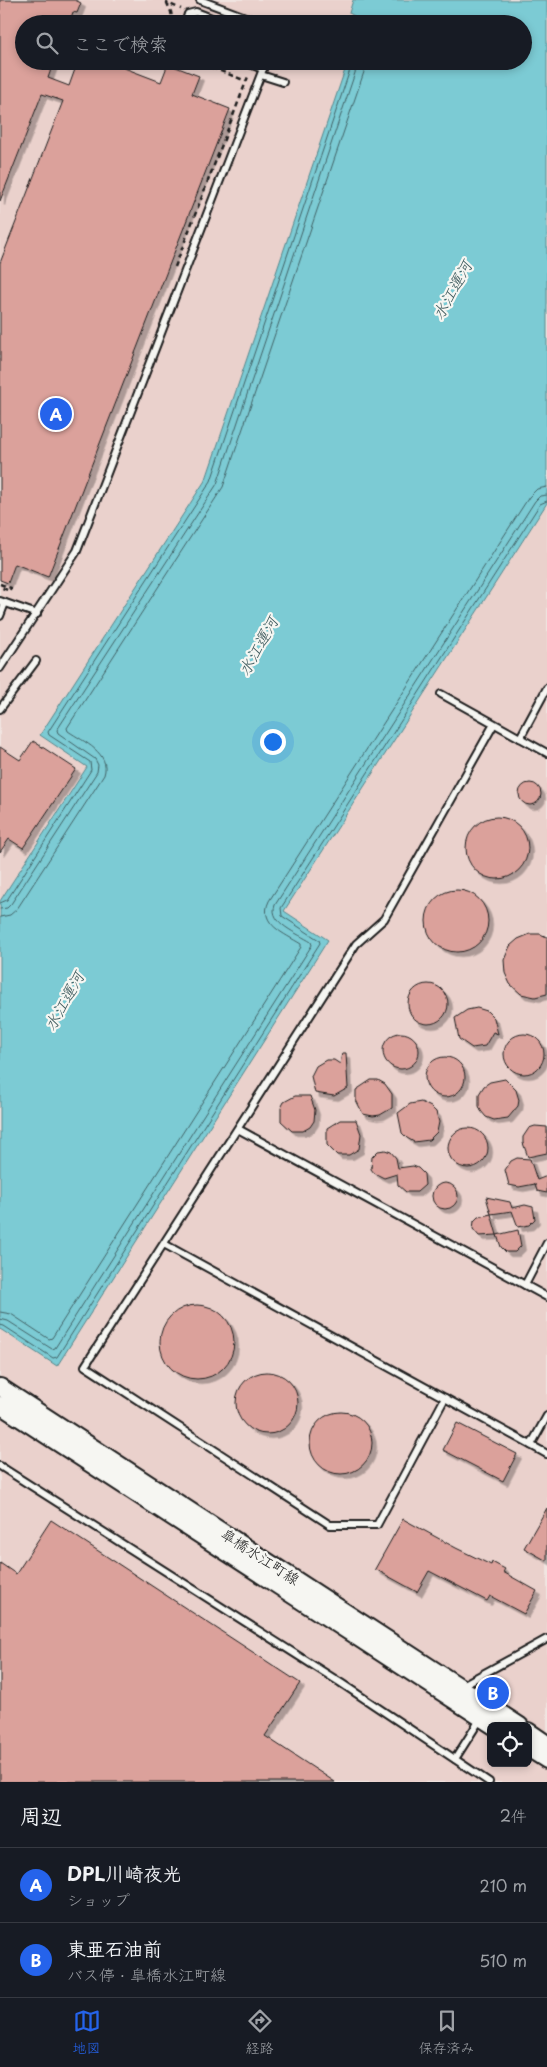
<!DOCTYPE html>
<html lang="ja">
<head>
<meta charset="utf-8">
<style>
  :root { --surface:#171b24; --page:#242831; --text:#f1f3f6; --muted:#9ea1a6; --line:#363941; --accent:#2563eb }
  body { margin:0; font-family:"Playpen Sans","Klee One",sans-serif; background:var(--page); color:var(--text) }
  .controls { position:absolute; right:15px; bottom:15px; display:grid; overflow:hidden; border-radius:8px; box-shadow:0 2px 8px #0003 }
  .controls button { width:45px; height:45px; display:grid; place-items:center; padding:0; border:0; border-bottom:1px solid var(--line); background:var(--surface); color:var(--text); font:25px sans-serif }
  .you { position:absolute; left:272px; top:741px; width:18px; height:18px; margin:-12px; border:4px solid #fff; border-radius:50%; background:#1a73e8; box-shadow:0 0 0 8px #1a73e833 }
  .badge { display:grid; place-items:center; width:32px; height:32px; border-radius:50%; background:var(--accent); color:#fff; font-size:16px; font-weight:700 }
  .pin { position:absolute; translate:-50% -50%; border:2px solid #fff; box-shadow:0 1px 5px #0006 }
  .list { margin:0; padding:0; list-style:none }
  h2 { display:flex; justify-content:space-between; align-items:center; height:65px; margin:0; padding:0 20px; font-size:21px }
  h2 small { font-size:16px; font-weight:400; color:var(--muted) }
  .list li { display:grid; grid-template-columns:32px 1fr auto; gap:15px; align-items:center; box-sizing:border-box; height:75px; padding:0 20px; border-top:1px solid var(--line) }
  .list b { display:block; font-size:19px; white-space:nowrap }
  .list p { margin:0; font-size:16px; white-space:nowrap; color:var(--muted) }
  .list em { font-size:16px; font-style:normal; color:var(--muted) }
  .icon { flex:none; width:28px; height:28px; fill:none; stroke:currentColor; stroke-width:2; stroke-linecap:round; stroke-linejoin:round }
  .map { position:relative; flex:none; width:547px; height:1782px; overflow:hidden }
  .search { position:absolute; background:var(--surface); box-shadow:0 2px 8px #0003; left:15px; right:15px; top:15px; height:55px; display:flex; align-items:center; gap:12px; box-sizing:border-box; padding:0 18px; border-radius:28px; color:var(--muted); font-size:19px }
  .sheet { height:215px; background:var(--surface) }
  nav { display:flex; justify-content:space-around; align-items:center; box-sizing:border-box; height:70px; border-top:1px solid var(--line); background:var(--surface); font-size:14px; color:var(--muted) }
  nav a { display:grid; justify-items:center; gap:2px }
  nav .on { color:var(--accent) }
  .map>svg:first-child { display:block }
</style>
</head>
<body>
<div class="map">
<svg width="547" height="1782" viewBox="0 0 547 1782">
  <defs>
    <filter id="shadow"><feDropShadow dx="4.5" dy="4.5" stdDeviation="0" flood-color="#0004"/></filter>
  </defs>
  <rect width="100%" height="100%" fill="#f1e5e1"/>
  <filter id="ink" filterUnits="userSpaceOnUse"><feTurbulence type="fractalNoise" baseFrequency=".02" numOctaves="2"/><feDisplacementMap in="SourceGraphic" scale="10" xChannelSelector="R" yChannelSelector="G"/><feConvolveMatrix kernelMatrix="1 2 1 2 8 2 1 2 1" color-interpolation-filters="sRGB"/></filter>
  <g filter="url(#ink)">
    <!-- built -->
    <g fill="#ead1cc" fill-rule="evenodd">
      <path d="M0,0H353L349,13L362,20L361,24H24V61H348L206,479L41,735L87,767L0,901Z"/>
      <path d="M547,503V1782H0V1329L57,1365L328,940L284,911ZM491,1726H528V1763H491Z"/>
    </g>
    <!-- water -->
    <path fill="#7bcbd4" stroke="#55858a" d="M353,0H547V503L284,911L328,940L57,1366L0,1329V901L87,767L40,735L206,479L348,61H523V24H361L362,20L349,13Z"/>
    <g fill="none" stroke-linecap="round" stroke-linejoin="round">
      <!-- shore -->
      <g stroke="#426266" stroke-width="1">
        <path d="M0,903L7,900L91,770L90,762L49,735L48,732L211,481L353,61"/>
        <path d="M0,909L7,908L11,904L97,772L98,765L95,759L58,733L57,730L217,484L359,61"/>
        <path d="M0,917L10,915L17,909L104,775C111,753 84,742 68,731L67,728L223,487L365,69L367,61"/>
        <path d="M0,1312L11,1314L49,1339L52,1338L301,947V944C285,934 258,924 269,901L529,497L537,489L547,487"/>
        <path d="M0,1319L8,1321L52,1349L55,1348L312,945L311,942C299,934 268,923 275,905L535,501L540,496L547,495"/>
        <path d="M0,1325L4,1326L53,1358L57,1357L320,943L319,940L282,916L281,908L540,504L547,501"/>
      </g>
    </g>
    <!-- building -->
    <g fill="#dba19b" stroke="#1c1c1c" filter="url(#shadow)">
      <path d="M0,0H75L81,3L77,13L73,12L69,24H24V61H54L48,78L69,86L78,61H106L161,82L168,64L199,76L192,94L230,109L48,577L15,564L8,583L0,580V263L63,101L42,94L0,201Z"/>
      <path d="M33,741L76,769L23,848L9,839L0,852V747L20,760Z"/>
      <circle cx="530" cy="794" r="11"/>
      <circle cx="497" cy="848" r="31"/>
      <circle cx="457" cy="921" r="31"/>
      <path d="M530,934H540L547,937V994L535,997L521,994L510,984L505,973L504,960L510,946L518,939Z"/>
      <circle cx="428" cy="1004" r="20"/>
      <path d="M477,1008L487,1011L494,1018L498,1034L493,1032L485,1046L472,1048L459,1039L455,1018L467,1010Z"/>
      <circle cx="401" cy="1051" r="18"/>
      <circle cx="524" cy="1054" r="20"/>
      <path d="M342,1053H346L348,1088L334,1096L315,1093L311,1076L316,1066L326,1060H334L340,1064Z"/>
      <circle cx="445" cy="1077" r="20"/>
      <path d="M505,1079L516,1090L519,1100L518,1106L508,1118L494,1120L486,1117L481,1111L479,1106V1094L484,1086L490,1082Z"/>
      <path d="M371,1080H378L385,1084L392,1094V1108L380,1115L373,1116L363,1114L356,1100V1090Z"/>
      <path d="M295,1096H310L315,1110L314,1121L310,1127L303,1131H292L281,1121V1108L284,1102Z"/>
      <path d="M421,1102L431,1107L436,1112L439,1122L437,1132L429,1140L414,1142L407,1138L402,1133L398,1113L410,1104Z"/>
      <path d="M340,1120H356L361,1134L359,1149L349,1155H337L327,1145V1128Z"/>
      <path d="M535,1126L547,1127V1153L528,1157L523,1143V1137L529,1128Z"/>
      <circle cx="468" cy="1148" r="20"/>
      <path d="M385,1150L391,1152L396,1158L398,1168L413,1166L418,1168L424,1174L425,1185L417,1192H406L398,1185L397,1174L384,1178L374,1173L371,1169L372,1157L378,1151Z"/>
      <path d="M517,1158L530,1159L537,1180L547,1176V1193L537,1191L535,1184L519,1187L509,1185L505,1170L511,1161Z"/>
      <circle cx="445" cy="1196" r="13"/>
      <path d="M486,1197L510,1202L512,1208L525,1205L533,1207L535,1219L529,1225L518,1227L512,1211L491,1214Z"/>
      <path d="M491,1214L497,1235L479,1236L473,1229L474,1221L478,1217Z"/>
      <path d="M518,1230L521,1246L515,1252H506L501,1247L497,1235Z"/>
      <circle cx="197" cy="1342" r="37"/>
      <circle cx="267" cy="1403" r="31"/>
      <circle cx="341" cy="1443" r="31"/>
      <path d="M457,1423L517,1454L503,1481L443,1450Z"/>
      <path d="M547,1508V1561L524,1548Z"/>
      <path d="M403,1519L456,1548L491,1565L492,1562L505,1569L503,1572L537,1591L524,1614L490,1596L487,1601L429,1571L417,1592L375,1569Z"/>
      <path d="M51,1520L300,1683L265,1736L335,1782H0V1563L16,1574Z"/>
    </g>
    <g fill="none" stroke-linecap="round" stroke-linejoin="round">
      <!-- service casing -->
      <g stroke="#1c1c1c" stroke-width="10">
        <g id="service">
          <path d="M200,0L264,24"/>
          <path d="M185,24L188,14L196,12L227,24"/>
          <path d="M242,61L263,69"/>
          <path d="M261,75L283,82"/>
          <path d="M0,601L37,614"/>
          <path d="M0,616L5,603"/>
          <path d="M0,668L77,551L266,61"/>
          <path d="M441,694L547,753"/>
          <path d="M0,709L36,661"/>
          <path d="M520,738L547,688"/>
          <path d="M238,1129L547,1297"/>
          <path d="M164,1244L547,1454"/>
          <path d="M525,1285L547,1243"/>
          <path d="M445,1398L377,1525H330L85,1366L356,944L384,919L494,724"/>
          <path d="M531,1445L547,1416"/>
          <path d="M0,1466L341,1683L489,1782"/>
          <path d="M461,1686L547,1639"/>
          <path d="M455,1759L481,1718"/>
        </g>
      </g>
      <!-- tertiary casing -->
      <g stroke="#1c1c1c" stroke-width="20">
        <g id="tertiary">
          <path d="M0,1387L520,1726"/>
          <path d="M0,1405L494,1726"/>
          <path d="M528,1731L547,1744"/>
          <path d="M528,1748L547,1760"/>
        </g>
      </g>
      <!-- path -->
      <g stroke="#1c1c1c" stroke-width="2.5" stroke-dasharray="5 4" stroke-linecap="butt">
        <path d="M173,24L171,12L167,3L181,9"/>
        <path d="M195,61L246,81"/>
        <path d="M175,267L249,74"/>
        <path d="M0,584L11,588L10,591L0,587"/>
      </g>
      <!-- service -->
      <use href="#service" stroke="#f6f6f2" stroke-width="6"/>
      <!-- tertiary -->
      <use href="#tertiary" stroke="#f6f6f2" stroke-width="16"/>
    </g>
  </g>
  <g text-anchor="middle" stroke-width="4.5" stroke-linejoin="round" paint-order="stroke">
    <!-- street labels -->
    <g font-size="15" fill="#1c1c1c" stroke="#f6f6f2">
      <text transform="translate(260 1557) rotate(33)" y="5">皐橋水江町線</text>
    </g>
    <!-- water labels -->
    <g font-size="16" font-style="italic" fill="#3d595c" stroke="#f6f6f2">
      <text transform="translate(452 290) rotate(-61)" y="6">水江運河</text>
      <text transform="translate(258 646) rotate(-61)" y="6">水江運河</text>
      <text transform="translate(64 1001) rotate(-61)" y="6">水江運河</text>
    </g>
  </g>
</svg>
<div class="controls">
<button><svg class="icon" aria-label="locate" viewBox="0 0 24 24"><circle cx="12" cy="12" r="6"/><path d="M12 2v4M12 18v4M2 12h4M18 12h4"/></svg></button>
</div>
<div class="you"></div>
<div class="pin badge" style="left:56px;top:414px">A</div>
<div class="pin badge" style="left:493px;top:1693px">B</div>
<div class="search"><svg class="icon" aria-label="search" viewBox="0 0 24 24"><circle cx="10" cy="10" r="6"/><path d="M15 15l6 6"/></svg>ここで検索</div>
</div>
<section class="sheet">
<h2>周辺<small>2件</small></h2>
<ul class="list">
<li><span class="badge">A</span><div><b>DPL川崎夜光</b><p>ショップ</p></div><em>210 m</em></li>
<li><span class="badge">B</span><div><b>東亜石油前</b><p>バス停 · 皐橋水江町線</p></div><em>510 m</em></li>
</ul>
</section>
<nav>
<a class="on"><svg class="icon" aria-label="map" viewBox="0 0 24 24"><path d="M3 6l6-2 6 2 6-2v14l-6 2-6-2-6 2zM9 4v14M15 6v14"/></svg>地図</a>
<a><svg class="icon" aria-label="directions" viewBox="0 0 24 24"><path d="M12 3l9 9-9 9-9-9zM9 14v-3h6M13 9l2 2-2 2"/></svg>経路</a>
<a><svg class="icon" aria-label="saved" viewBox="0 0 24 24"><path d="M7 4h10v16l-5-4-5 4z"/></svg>保存済み</a>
</nav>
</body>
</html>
